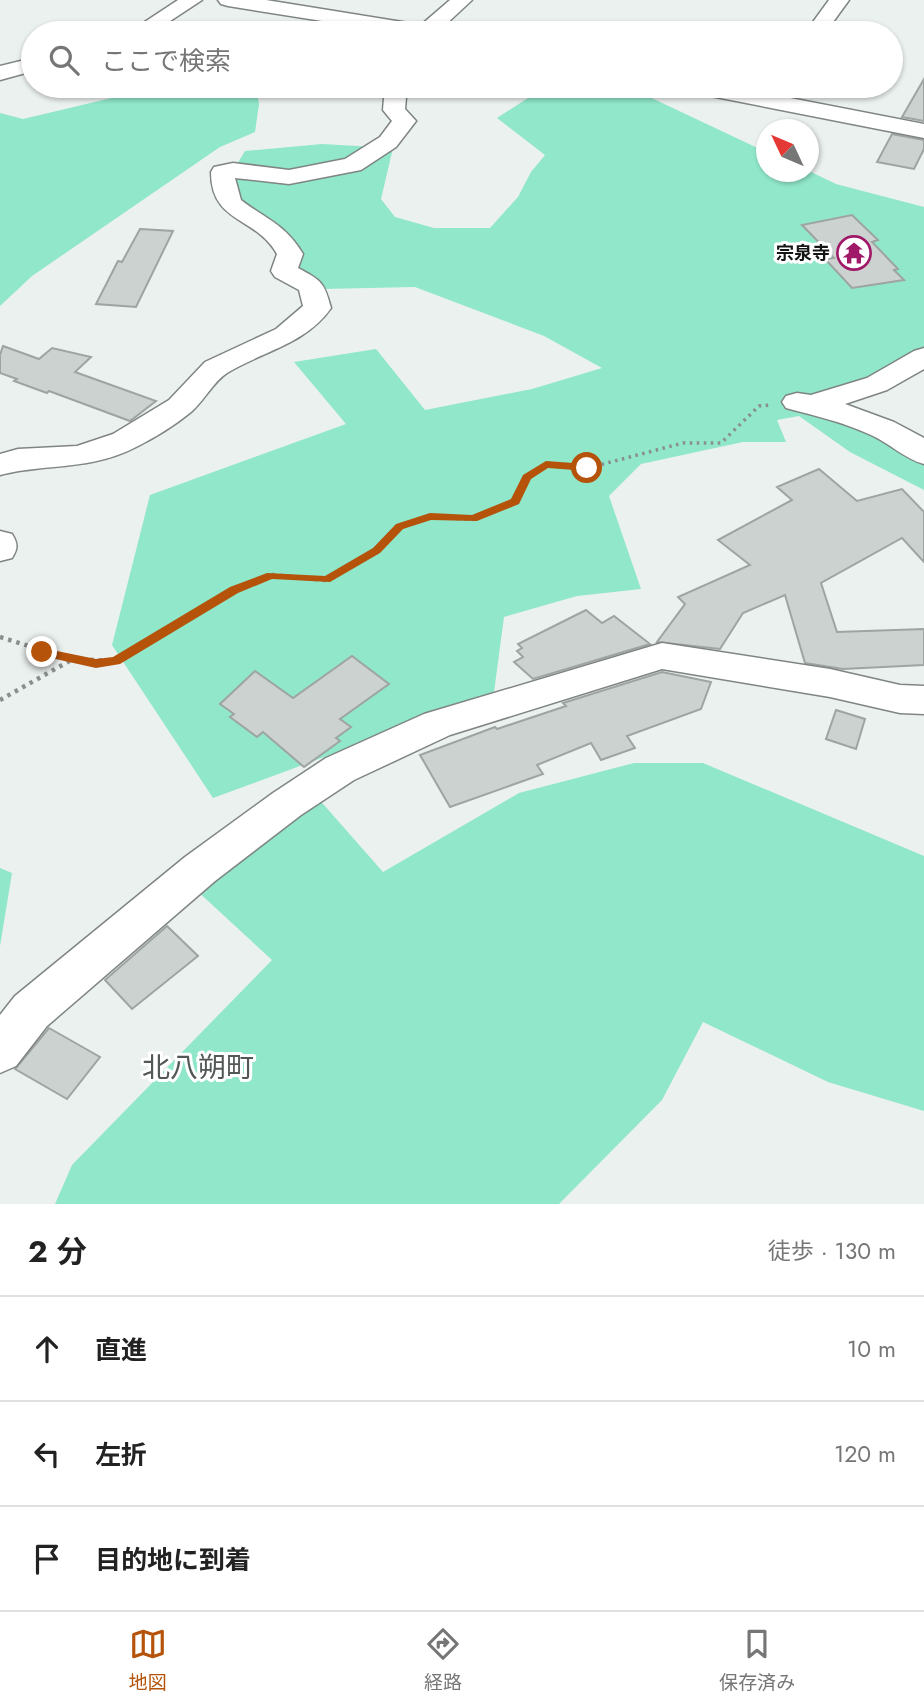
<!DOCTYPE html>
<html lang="ja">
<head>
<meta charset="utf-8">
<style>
  :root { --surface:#fff; --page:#f2f2f2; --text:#222; --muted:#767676; --line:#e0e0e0; --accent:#b45309 }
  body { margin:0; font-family:Jost,"Noto Sans JP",sans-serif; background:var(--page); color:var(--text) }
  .compass { position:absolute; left:756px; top:119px; width:63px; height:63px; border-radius:50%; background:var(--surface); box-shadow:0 2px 5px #0004; rotate:314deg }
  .stop { position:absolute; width:21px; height:21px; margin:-16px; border:5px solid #b45309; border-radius:50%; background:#fff }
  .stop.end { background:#b45309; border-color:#fff; box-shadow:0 2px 7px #0008 }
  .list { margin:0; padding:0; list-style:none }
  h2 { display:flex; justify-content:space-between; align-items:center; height:91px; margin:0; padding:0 28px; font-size:30px }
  h2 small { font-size:23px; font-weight:400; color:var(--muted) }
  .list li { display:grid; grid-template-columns:46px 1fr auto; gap:21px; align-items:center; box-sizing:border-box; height:105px; padding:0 28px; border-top:2px solid var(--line) }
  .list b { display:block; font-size:26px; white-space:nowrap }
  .list em { font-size:23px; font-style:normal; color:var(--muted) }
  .icon { flex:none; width:38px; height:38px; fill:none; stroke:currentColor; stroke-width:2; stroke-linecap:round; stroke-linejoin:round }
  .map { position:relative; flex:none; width:924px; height:1204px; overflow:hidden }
  .search { position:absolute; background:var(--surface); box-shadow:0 2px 5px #0004; left:21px; right:21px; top:21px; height:77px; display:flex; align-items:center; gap:18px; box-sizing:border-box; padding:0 24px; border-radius:38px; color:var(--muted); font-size:26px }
  .sheet { height:406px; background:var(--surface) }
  nav { display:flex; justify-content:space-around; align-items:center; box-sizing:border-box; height:98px; border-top:2px solid var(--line); background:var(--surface); font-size:19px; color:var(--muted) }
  nav a { display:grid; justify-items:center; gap:4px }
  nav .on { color:var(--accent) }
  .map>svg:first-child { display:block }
</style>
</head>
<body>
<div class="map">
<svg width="924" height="1204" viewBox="0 0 924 1204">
  <rect width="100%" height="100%" fill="#ebf1ef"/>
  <!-- green -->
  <g fill="#90e7ca">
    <path d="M125,86H256L259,104L255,132L220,147L32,276L0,306V113L23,119L120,96Z"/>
    <path d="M643,94L766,152V172L809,171L836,184L924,207V364L825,409L924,451V490L850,452L799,416L777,420L786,442H743L641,464L609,496L641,589L577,596L504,617L494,692L414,724L213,798L112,645L150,495L346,424L294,362L376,349L425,410L532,389L602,368L544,336L415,287L322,289L297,270L237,204L230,176L245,151L322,144L393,148L381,199L395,217L434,228H490L518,197L531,172L545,155L497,118L531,96Z"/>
    <path d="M634,763H703L924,856V1111L828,1082L703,1022L662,1100L559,1204H55L72,1165L272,960L194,888L317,797L383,872L519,793Z"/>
    <path d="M0,868L12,873L0,946Z"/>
  </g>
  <!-- building -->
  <g fill="#ccd2d0" stroke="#9ea4a2" stroke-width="2">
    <path d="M924,79V121L902,117Z"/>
    <path d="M892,134L924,140V149L914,169L877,162Z"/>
    <path d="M852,215L878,240L872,242L898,269L894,270L904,280L852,288L825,259L834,258L802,225Z"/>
    <path d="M140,229L173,231L136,307L96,304L118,261L122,262Z"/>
    <path d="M3,346L39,359L52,348L91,357L75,372L156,401L130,421L49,391L47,393L14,381L17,379L0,373V355Z"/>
    <path d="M819,469L857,501L902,489L924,512V562L902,538L821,583L837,632L924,629V665L843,669L805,663L785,595L743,613L720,649L657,642L685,604L678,597L750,565L718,540L792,500L777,487Z"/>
    <path d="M586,610L602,623L614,616L650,644L533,679L514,662L523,657L517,651L522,648L518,644Z"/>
    <path d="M352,656L389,684L340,719L351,727L336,738L340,741L304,767L263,732L257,737L230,717L234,714L220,704L255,671L293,698Z"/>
    <path d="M662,672L711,682L701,709L627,736L635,748L601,760L591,743L537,765L543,774L450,807L420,755L495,727L497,729L566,706L563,703Z"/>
    <path d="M836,710L865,719L856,749L826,739Z"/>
    <path d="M167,926L198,956L132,1009L105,980Z"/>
    <path d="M49,1028L100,1057L67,1099L15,1069Z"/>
  </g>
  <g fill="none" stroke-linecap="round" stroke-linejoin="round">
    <!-- minor casing -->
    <g stroke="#7f8583" stroke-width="3">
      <g id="minor">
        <path d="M178,0H202L152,33H128Z"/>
        <path d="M218,0H266L421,25L450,0H472L442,28L445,33H398L228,6L221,4Z"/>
        <path d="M829,0H849L825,33H805Z"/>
        <path d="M33,58V71L0,80V66Z"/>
        <path d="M385,86H407L405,109L416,121L396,147L361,170L289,184L235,178L241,200C267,220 285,224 303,254L298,268C322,281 324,282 331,308C306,344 263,351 227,373C213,382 204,401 191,412C175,425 154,438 136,447C90,471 47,463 0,475V454L18,449L77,446L113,434L169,400L205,362L276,329L303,306L299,290L275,277L271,271L277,254C256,216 211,224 211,172L214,167L233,163L289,170L345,159L380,137L392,121L383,110Z"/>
        <path d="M684,86H728L924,124V138L695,93L687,91Z"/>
        <path d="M924,348V369L887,390L845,404L894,422L924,438V464C905,459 889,443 871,435C843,422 816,416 786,408L782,402L786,396L797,393L811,395L867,378L914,351Z"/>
        <path d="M0,531L12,534C18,544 18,548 12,558L0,561Z"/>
        <path d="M662,643L830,669L900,685L924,686V714L900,713L830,697L662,669L450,735L354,780L301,815L215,881L47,1026L16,1066L0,1073V1015L15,996L185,857L273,793L326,758L424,714Z"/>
      </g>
    </g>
    <!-- path-far1 -->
    <g stroke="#8a8e8d" stroke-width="3.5" stroke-dasharray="2.5 4.5" stroke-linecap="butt">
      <path d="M542,468L546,465L582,468"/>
      <path d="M588,468L683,443H721L759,406L770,405"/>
    </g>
    <!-- path -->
    <g stroke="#8a8e8d" stroke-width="4.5" stroke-dasharray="3.5 5" stroke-linecap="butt">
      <path d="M558,466L587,468L595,466"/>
      <path d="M0,637L71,659L116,661L234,590L271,575L326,580L377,550L399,527L431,517L473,519L515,501L527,477L545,466"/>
      <path d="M0,700L73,659"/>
    </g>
    <!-- minor -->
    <use href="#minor" fill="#fff" fill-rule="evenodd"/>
  </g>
  <!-- route -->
  <path fill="#b45309" d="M546,461L587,464L592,468L587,471L548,468L531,479L519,504L477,521L431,520L403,529L380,553L330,582L272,579L238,593L120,664L96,668L42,656L36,652L42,648L96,659L113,657L230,587L267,573L325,576L373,548L396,524L430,513L472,515L511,499L523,475Z"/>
  <!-- icons -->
  <defs>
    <g id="temple-ring" transform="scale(1.75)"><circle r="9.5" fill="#fff" stroke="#9f1968" stroke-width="1.5"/><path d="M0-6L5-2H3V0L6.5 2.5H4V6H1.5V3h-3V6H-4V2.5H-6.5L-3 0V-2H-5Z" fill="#9f1968"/></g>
  </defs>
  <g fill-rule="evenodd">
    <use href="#temple-ring" x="854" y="253"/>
  </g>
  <g text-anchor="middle" stroke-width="6" stroke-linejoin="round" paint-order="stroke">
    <!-- far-poi labels -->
    <g font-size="18" font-weight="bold" fill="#131514" stroke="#fff" text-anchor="end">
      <text x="830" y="259">宗泉寺</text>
    </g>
    <!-- near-neighbourhood labels -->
    <g font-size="28" fill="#525856" stroke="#fff">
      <text x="198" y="1077">北八朔町</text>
    </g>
  </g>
</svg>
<svg class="compass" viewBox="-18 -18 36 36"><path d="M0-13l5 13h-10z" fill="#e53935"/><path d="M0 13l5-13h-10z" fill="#767676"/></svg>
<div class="stop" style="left:587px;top:468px"></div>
<div class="stop end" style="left:42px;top:652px"></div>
<div class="search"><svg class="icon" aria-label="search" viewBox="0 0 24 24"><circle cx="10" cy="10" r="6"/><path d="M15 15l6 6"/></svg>ここで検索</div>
</div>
<section class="sheet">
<h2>2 分<small>徒歩 · 130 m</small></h2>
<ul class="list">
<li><svg class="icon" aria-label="ahead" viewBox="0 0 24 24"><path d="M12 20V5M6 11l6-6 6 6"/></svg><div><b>直進</b></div><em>10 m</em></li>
<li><svg class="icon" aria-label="left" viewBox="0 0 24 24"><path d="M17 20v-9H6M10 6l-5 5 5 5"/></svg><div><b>左折</b></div><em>120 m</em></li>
<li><svg class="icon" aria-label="arrive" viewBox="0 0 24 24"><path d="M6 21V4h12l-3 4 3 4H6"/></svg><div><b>目的地に到着</b></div></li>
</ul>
</section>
<nav>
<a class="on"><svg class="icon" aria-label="map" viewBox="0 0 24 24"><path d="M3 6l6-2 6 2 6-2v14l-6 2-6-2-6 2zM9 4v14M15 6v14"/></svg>地図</a>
<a><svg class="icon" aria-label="directions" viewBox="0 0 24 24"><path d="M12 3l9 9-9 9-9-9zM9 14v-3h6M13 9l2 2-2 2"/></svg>経路</a>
<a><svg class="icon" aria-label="saved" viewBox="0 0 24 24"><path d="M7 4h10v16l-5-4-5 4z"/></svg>保存済み</a>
</nav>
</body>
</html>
